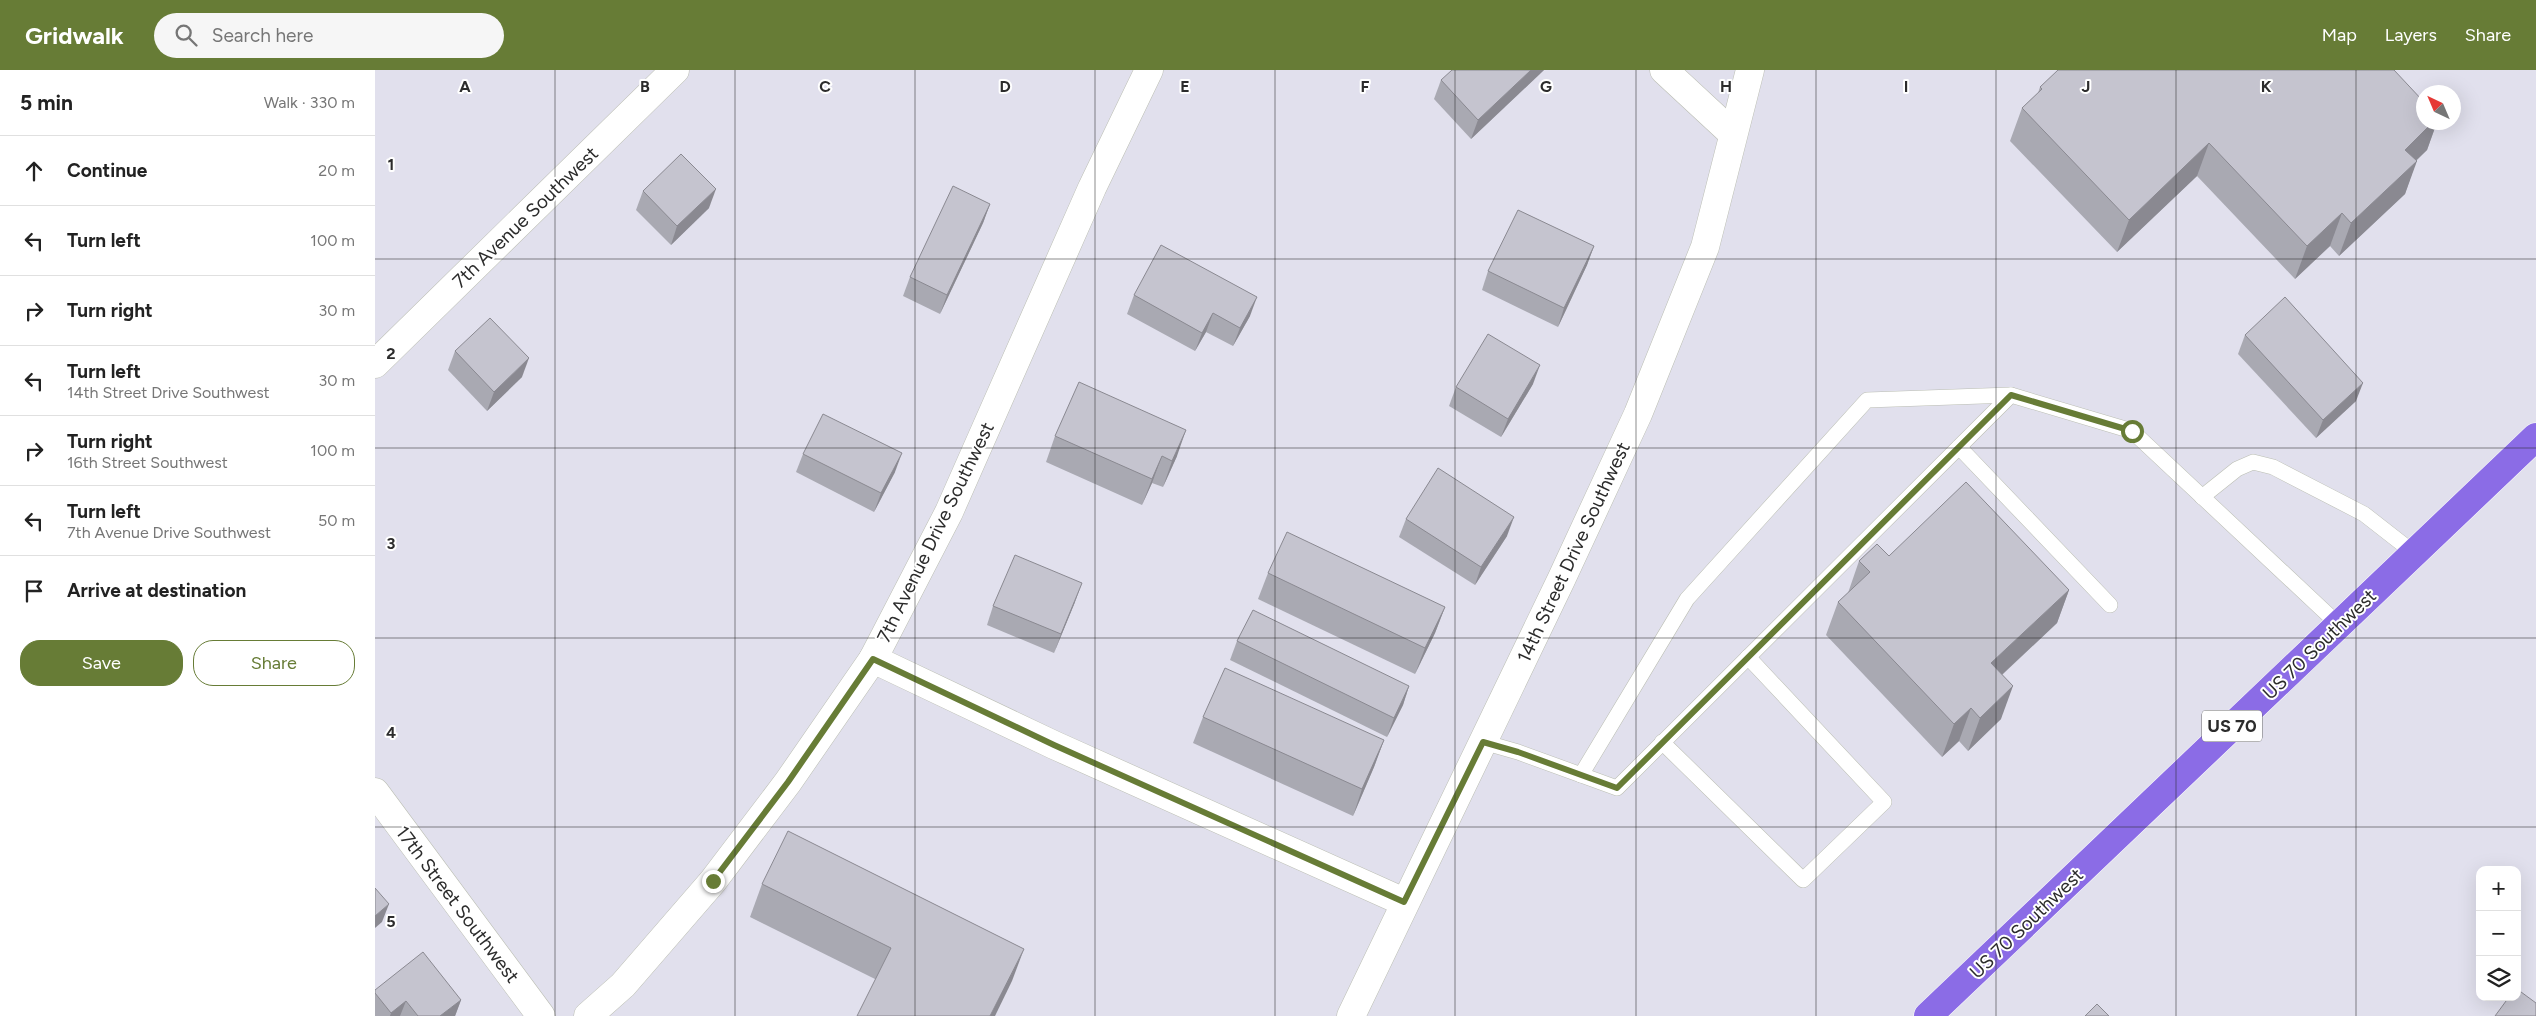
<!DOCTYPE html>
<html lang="en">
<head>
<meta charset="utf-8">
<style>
  :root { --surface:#fff; --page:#f6f6f6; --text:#222; --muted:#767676; --line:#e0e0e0; --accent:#677c36 }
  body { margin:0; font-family:Figtree,sans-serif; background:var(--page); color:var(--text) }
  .controls { position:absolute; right:15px; bottom:15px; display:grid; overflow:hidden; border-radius:10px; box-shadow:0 5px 20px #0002 }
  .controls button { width:45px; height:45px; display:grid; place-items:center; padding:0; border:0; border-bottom:1px solid var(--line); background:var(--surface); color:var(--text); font:25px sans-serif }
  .compass { position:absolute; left:2041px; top:15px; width:45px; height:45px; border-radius:50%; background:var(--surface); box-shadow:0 5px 20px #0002; rotate:316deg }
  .stop { position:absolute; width:15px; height:15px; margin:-11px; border:4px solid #677c36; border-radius:50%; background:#fff }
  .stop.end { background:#677c36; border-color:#fff; box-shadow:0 1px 5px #0008 }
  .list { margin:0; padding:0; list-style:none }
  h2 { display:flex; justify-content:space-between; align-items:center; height:65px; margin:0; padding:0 20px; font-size:21px }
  h2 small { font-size:16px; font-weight:400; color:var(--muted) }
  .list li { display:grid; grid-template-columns:32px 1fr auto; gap:15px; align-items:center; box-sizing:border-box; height:70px; padding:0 20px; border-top:1px solid var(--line) }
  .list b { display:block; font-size:19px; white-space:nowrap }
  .list p { margin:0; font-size:16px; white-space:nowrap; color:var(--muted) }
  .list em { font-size:16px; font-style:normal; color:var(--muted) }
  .actions { display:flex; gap:10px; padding:15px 20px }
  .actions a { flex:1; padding:11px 0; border:1px solid var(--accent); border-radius:20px; text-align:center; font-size:18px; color:var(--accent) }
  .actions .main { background:var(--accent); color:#fff }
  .icon { flex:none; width:28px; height:28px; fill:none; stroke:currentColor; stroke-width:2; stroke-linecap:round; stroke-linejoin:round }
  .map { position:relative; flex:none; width:2161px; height:946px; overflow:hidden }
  header { display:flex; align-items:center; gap:30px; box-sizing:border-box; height:70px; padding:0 25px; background:var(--accent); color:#fff }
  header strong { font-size:24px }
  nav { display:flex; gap:28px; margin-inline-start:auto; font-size:18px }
  .search { width:350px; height:45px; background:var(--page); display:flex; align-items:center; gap:12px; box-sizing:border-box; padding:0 18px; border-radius:28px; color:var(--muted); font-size:19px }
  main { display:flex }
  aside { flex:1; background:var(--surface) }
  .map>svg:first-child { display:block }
</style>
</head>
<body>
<header>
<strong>Gridwalk</strong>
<div class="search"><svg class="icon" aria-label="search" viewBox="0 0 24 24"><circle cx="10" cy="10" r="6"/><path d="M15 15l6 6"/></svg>Search here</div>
<nav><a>Map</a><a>Layers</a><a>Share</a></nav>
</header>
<main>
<aside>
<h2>5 min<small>Walk · 330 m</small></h2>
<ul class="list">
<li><svg class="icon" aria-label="ahead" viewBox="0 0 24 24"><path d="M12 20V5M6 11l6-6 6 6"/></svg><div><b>Continue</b></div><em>20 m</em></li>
<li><svg class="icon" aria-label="left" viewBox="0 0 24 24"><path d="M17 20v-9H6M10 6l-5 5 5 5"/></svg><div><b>Turn left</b></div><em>100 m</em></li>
<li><svg class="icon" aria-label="right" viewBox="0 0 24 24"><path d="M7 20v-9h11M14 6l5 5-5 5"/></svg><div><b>Turn right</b></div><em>30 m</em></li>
<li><svg class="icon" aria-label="left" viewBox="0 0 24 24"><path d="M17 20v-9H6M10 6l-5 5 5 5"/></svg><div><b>Turn left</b><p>14th Street Drive Southwest</p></div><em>30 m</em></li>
<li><svg class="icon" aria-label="right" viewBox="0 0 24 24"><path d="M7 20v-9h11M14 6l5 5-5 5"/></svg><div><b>Turn right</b><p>16th Street Southwest</p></div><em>100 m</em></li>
<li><svg class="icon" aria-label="left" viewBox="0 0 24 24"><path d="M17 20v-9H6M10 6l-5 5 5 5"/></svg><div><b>Turn left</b><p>7th Avenue Drive Southwest</p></div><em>50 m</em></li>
<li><svg class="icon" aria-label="arrive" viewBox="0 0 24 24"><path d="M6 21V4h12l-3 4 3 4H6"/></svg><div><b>Arrive at destination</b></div></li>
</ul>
<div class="actions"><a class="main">Save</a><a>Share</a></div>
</aside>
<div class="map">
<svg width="2161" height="946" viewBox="0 0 2161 946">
  <rect width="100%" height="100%" fill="#e1e0ed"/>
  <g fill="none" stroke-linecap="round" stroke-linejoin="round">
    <!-- lane casing -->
    <g stroke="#bbbeb3" stroke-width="16">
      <g id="lane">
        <path d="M1584,377L1735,535"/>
        <path d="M1827,427L1862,399L1878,392L1898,397L1989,444L2039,483"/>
        <path d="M1108,672L1143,682L1242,718L1636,325L1757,361L1964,555"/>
        <path d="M1287,672L1428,810L1509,732L1373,587"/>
        <path d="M1206,705L1312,529L1492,330L1636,325"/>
      </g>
    </g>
    <!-- street casing -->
    <g stroke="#bbbeb3" stroke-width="29">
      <g id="street">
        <path d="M1289,0L1358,64"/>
        <path d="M0,294L300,0"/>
        <path d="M498,589L679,675L1029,832"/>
        <path d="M213,946L248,915L338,811L413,712L498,589L574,442L717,118L774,0"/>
        <path d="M976,946L1186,510L1263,344L1330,177L1375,0"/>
      </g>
    </g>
    <!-- secondary casing -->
    <g stroke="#bbbeb3" stroke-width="29">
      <path id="secondary" d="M0,722L166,946"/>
    </g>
    <!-- primary casing -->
    <g stroke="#fff" stroke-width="29">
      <path id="primary" d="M1553,946L2161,367"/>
    </g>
    <!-- lane -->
    <use href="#lane" stroke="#fff" stroke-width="15"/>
    <!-- street -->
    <use href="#street" stroke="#fff" stroke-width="28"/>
    <!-- secondary -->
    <use href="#secondary" stroke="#fff" stroke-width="28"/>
    <!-- primary -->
    <use href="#primary" stroke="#8b6ce6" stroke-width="28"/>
  </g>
  <!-- wall -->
  <g fill="#a9a9b2">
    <path d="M1169,0L1096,69L1059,29L1066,10Z"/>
    <path d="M1665,17L2048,52H2062L2052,80L2041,91L2030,124L1964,186L1955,176L1920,209L1822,106L1742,182L1635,71L1647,38L1663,23Z"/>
    <path d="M268,121L334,138L296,175L261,140Z"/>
    <path d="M615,134L608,153L565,244L528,226L535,207Z"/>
    <path d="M1219,176L1212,195L1183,257L1107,220L1113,201Z"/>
    <path d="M759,225L875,246L858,276L831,262L820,281L752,244Z"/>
    <path d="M1870,265L1981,331L1941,368L1863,284Z"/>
    <path d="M80,281L147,307L112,341L73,300Z"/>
    <path d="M1158,314L1126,367L1074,336L1081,317Z"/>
    <path d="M680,366L802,386L788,417L777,413L767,435L671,392Z"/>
    <path d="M428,384L520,402L499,442L421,402Z"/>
    <path d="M1031,449L1132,466L1100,515L1024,467Z"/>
    <path d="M1514,486L1694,520L1682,553L1627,605L1626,649L1593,681L1584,671L1567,687L1451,565L1463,532L1473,523L1484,491Z"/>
    <path d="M893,503L1070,537L1060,563L1040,604L883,529Z"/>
    <path d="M700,532L679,583L612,555L618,536Z"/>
    <path d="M862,571L1034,616L1028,635L1012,667L855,590Z"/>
    <path d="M828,647L1009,670L999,697L978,746L818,673Z"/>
    <path d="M387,814L637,911L500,909L375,847Z"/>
    <path d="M0,923L86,930L80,946H0Z"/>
  </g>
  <!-- shaded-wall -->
  <g fill="#8a8991">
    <path d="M1156,0H1169L1096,69L1103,50Z"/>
    <path d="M2058,52H2062L2052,80L2018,112L2030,80Z"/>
    <path d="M1834,73L1822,106L1742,182L1754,150Z"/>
    <path d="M2042,91L2030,124L1964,186L1976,153Z"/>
    <path d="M341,119L334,138L296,175L302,156Z"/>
    <path d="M615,134L608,153L565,244L572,225Z"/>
    <path d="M1967,143L1955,176L1920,209L1932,176Z"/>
    <path d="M1219,176L1212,195L1183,257L1189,238Z"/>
    <path d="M882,227L875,246L858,276L865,258Z"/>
    <path d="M838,243L831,262L820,281L827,263Z"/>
    <path d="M154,288L147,307L112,341L119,322Z"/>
    <path d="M1165,295L1158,314L1126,367L1133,349Z"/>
    <path d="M1988,313L1981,331L1941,368L1948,350Z"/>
    <path d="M811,360L802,386L788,417L797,391Z"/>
    <path d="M527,383L520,402L499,442L506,423Z"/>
    <path d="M787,386L777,413L767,435L777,409Z"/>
    <path d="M1139,447L1132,466L1100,515L1106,497Z"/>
    <path d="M707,513L700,532L679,583L686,564Z"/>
    <path d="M1694,520L1682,553L1604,626L1616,593Z"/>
    <path d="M1070,537L1060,563L1040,604L1050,578Z"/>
    <path d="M1034,616L1028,635L1012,667L1019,648Z"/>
    <path d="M1638,616L1626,649L1593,681L1605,648Z"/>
    <path d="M1596,638L1584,671L1567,687L1579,654Z"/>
    <path d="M1009,670L999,697L978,746L987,719Z"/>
    <path d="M14,834L7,852L0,858V846Z"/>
    <path d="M649,879L637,911L620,946H615Z"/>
    <path d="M86,930L80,946H65Z"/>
    <path d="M31,931L25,946H15L16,943Z"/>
  </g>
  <!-- building -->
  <g fill="#c5c4cf" stroke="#8a8991">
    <path d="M1077,0H1156L1103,50L1066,10Z"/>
    <path d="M1683,0H2019L2048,31V52H2058L2030,80L2042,91L1976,153L1967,143L1932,176L1834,73L1754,150L1647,38L1667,19L1665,17Z"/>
    <path d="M306,84L341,119L302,156L268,121Z"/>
    <path d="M578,116L615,134L572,225L535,207Z"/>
    <path d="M1143,140L1219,176L1189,238L1113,201Z"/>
    <path d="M786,175L882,227L865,258L838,243L827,263L759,225Z"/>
    <path d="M1910,227L1988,313L1948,350L1870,265Z"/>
    <path d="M115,248L154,288L119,322L80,281Z"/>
    <path d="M1113,264L1165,295L1133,349L1081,317Z"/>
    <path d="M704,312L811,360L797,391L787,386L777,409L680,366Z"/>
    <path d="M448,344L527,383L506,423L428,384Z"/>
    <path d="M1063,398L1139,447L1106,497L1031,449Z"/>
    <path d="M1591,412L1694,520L1616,593L1638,616L1605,648L1596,638L1579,654L1463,532L1495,502L1484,491L1502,474L1514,486Z"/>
    <path d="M912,462L1070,537L1050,578L893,503Z"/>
    <path d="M640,485L707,513L686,564L618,536Z"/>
    <path d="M878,540L1034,616L1019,648L862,571Z"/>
    <path d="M850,598L1009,670L987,719L828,647Z"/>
    <path d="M413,761L649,879L615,946H482L516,878L387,814Z"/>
    <path d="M0,818L14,834L0,846Z"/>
    <path d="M48,882L86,930L65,946H43L31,931L16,943L0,923V920Z"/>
    <path d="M2142,919L2161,933V946H2120L2134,927H2142Z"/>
    <path d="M1722,934L1734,946H1710Z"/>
  </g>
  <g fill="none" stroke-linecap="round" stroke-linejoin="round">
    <!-- route -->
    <path stroke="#677c36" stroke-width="6" d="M338,811L413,712L498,589L679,675L1029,832L1108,672L1143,682L1242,718L1636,325L1757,361"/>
  </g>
  <!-- grid -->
  <path fill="none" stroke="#2c2c2c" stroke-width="1" stroke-opacity="0.55" d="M180,0V946M360,0V946M540,0V946M720,0V946M900,0V946M1080,0V946M1261,0V946M1441,0V946M1621,0V946M1801,0V946M1981,0V946M0,189H2161M0,378H2161M0,568H2161M0,757H2161"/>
  <g text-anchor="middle" stroke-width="4" stroke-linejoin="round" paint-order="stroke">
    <!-- shield labels -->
    <rect fill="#fff" stroke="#6b6b6b" stroke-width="1" x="1827" y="640.5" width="60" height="31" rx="4"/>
    <g font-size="18" font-weight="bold" fill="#2c2c2c">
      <text x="1857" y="662">US 70</text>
    </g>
    <!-- street labels -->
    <g font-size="19" fill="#2c2c2c" stroke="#fff">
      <text transform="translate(150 147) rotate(-44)" y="7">7th Avenue Southwest</text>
      <text transform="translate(560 462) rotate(-64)" y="7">7th Avenue Drive Southwest</text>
      <text transform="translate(1198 482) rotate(-65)" y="7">14th Street Drive Southwest</text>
      <text transform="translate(1944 574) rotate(-44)" y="7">US 70 Southwest</text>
      <text transform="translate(83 834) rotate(53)" y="7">17th Street Southwest</text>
      <text transform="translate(1651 853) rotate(-44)" y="7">US 70 Southwest</text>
    </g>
  </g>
  <g font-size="16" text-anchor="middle" font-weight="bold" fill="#2c2c2c" stroke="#fff" stroke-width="4" stroke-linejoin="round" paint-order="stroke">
    <text x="90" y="22">A</text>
    <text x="270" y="22">B</text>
    <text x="450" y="22">C</text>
    <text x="630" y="22">D</text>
    <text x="810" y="22">E</text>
    <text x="990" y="22">F</text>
    <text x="1171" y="22">G</text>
    <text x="1351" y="22">H</text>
    <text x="1531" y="22">I</text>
    <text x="1711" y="22">J</text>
    <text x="1891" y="22">K</text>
    <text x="16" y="100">1</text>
    <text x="16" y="289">2</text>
    <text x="16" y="479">3</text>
    <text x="16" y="668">4</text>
    <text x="16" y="857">5</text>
  </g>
</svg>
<div class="controls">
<button>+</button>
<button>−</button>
<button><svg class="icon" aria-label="layers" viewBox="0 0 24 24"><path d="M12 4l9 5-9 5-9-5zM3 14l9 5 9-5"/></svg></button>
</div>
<svg class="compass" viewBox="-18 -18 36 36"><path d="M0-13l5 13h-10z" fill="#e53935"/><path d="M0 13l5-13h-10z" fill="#767676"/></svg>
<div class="stop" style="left:1757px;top:361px"></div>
<div class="stop end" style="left:338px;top:811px"></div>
</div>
</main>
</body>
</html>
